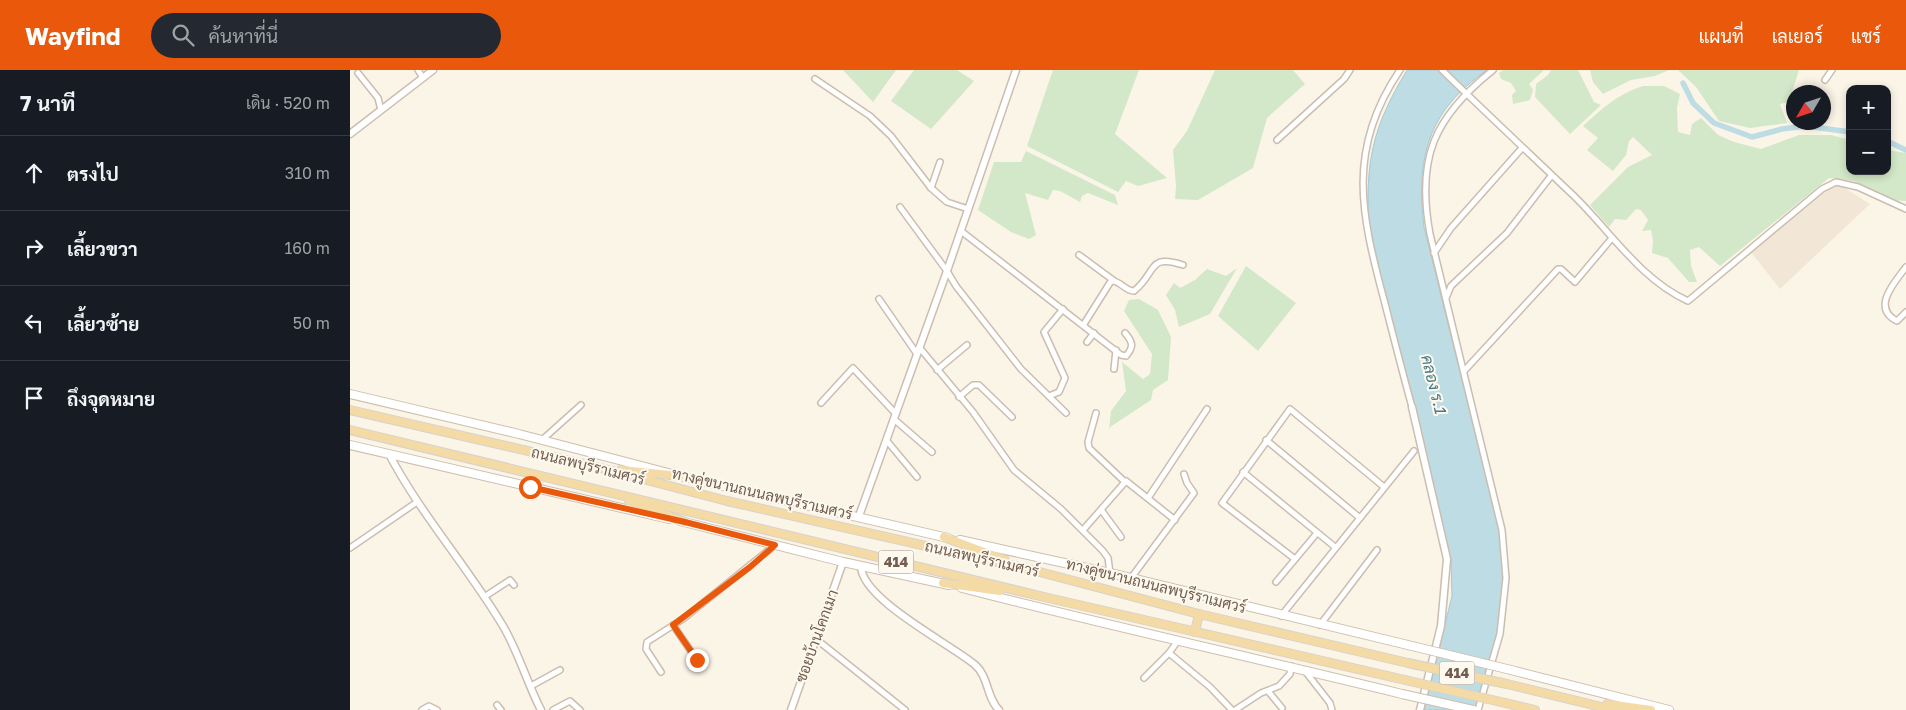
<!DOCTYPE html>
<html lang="th">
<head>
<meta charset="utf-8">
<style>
  :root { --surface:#171b24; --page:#242831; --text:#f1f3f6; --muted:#9ea1a6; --line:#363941; --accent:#ea580c }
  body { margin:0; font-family:"Golos Text",Sarabun,sans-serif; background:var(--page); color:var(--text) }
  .controls { position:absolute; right:15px; top:15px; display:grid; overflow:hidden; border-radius:10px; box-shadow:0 2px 8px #0003 }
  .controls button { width:45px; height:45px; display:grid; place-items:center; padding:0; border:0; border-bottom:1px solid var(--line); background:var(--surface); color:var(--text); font:25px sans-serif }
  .compass { position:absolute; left:1436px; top:15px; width:45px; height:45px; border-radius:50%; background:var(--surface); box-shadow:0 2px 8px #0003; rotate:231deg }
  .stop { position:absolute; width:15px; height:15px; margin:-11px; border:4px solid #ea580c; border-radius:50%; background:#fff }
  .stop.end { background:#ea580c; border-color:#fff; box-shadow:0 1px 5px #0008 }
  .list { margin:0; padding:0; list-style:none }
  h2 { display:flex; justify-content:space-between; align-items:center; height:65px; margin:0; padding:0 20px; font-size:21px }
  h2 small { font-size:16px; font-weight:400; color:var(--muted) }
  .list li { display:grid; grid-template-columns:32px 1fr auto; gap:15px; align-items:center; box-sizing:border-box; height:75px; padding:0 20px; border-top:1px solid var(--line) }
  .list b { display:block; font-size:19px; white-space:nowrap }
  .list em { font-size:16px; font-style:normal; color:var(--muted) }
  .icon { flex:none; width:28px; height:28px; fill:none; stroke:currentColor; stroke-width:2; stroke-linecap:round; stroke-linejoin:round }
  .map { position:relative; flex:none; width:1556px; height:640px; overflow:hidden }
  header { display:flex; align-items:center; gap:30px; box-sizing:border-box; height:70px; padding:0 25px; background:var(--accent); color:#fff }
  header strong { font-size:24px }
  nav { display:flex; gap:28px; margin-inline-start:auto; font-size:18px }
  .search { width:350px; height:45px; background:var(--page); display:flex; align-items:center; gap:12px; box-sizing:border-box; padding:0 18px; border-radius:28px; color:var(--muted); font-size:19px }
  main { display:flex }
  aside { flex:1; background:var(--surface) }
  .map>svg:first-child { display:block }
</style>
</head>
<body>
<header>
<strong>Wayfind</strong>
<div class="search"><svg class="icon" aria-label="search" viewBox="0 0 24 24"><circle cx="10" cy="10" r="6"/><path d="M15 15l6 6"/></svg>ค้นหาที่นี่</div>
<nav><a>แผนที่</a><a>เลเยอร์</a><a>แชร์</a></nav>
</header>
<main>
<aside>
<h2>7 นาที<small>เดิน · 520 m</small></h2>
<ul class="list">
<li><svg class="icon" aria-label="ahead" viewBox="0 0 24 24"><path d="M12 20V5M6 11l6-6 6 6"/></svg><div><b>ตรงไป</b></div><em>310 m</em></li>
<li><svg class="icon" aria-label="right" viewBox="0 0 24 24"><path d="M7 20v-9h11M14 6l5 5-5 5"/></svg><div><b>เลี้ยวขวา</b></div><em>160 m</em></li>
<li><svg class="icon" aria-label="left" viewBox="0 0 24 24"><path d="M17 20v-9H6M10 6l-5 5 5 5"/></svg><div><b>เลี้ยวซ้าย</b></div><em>50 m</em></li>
<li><svg class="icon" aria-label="arrive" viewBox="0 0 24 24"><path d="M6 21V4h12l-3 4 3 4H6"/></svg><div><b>ถึงจุดหมาย</b></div></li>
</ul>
</aside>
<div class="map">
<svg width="1556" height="640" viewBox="0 0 1556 640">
  <rect width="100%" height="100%" fill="#fbf5e8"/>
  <!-- residential -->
  <path fill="#f2e7d7" d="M1490,115L1520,134L1430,219L1400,181L1479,118Z"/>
  <!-- green -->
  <g fill="#d3e8c8">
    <path d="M493,0H546L523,32Z"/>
    <path d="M564,0H607L624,11L581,59L541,31Z"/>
    <path d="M703,0H789L765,64L817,108L788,116L776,111L768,122L677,76Z"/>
    <path d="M865,0H943L955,14L917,48L903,98L848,130L825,129L826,116L823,80L837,61Z"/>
    <path d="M1153,0H1194L1179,14L1183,20L1180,30L1163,34L1162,25L1166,21L1161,13L1151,9L1149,3Z"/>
    <path d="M1201,0H1228L1244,32L1251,35L1220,64L1185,27L1186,14L1198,5Z"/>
    <path d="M1240,0H1319L1305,6L1281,10L1253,24L1243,12Z"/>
    <path d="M1328,0H1449L1439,32L1430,34L1437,53L1400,58L1369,51L1346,17Z"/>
    <path d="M1293,16H1314L1330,24L1327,38L1328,62L1340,65L1342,54L1351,48L1368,65L1384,72L1411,79L1449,65H1481L1500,70V101H1537V80L1556,83V131L1538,130L1504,111L1479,108L1370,196L1349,177L1340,180L1341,196L1347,212H1339L1318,188L1302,183L1303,170L1301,160L1292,161L1298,150L1291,140L1286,139L1276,150L1265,149L1259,157L1240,135L1278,97L1302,85L1283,67L1279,71L1276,85L1263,101L1237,80L1248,68L1233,56C1253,38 1266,25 1293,16Z"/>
    <path d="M676,81L765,125L768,135L738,123L732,126L730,132L710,121L703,120L698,130L675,123L686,165L679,169L661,162L628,140L644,92H671Z"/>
    <path d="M896,196L946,233L908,281L868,246Z"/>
    <path d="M887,198L860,244L829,257L825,240L816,225L824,213L830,218L845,210L857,199L876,206Z"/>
    <path d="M789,229L808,240L821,267L818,310L803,320L801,330L760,357L759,360L761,341L776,321L772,292L793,309L800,304L802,284L774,241L779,230Z"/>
  </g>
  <!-- water -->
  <path fill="#bedce3" stroke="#a5cad4" d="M1057,0H1137C1077,42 1066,88 1074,157L1150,463L1154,508L1149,561L1127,640H1074L1102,526L1101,490L1019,159C1015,92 1022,58 1057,0Z"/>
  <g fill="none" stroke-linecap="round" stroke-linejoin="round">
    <!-- canal -->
    <g stroke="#bedce3" stroke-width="5.5">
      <path d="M1333,13L1343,33L1364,53L1402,67L1432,59L1456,56L1500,62"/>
      <path d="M1537,71L1556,80"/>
    </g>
    <!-- minor casing -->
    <g stroke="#ccbdaf" stroke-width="8">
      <g id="minor">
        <path d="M68,0L73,8"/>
        <path d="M1050,0C996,79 1011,144 1034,230C1043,265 1052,301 1062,337"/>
        <path d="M1092,0C1136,43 1180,84 1224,126C1261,162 1290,209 1338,231L1472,119L1486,112L1508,117L1556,139"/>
        <path d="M8,3L28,28L31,40"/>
        <path d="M465,9L520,46L541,66L581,118L597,132L618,139"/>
        <path d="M1475,10L1482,0"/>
        <path d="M927,70L994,9L1000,0"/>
        <path d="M581,118L590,92"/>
        <path d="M550,137L597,201L606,216L671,299L716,343"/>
        <path d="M611,161L771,285L776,286C784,277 783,272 775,263"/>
        <path d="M1084,183L1101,158L1172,78"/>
        <path d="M729,185L763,210"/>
        <path d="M1556,197C1544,213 1521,238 1547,251L1556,242"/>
        <path d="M1096,228L1101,216L1157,163L1201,106"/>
        <path d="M529,229L567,284"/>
        <path d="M734,254L761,211C770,210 775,221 784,221C807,203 797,183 833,195"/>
        <path d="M737,272L744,263"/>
        <path d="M569,277L623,342L664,400L711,439L753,481L758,488L760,503"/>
        <path d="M764,299L766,280"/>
        <path d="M587,300L617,275"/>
        <path d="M1114,301L1208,199H1211L1225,212L1262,168"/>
        <path d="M699,326L709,322L715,308L694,262L713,239"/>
        <path d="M609,327L623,315H629L662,347"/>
        <path d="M471,333L503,298L546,344"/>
        <path d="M746,343L738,372L739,378L775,412"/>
        <path d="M545,350L582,382"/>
        <path d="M192,370L231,335"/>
        <path d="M916,370L1010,448"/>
        <path d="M537,371L567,407"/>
        <path d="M893,402L985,477"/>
        <path d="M798,428L857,339"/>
        <path d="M752,441L771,467"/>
        <path d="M733,460L776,411L825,450"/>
        <path d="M0,478L67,432"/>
        <path d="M945,489L872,433L940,339L1034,417"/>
        <path d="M781,508L844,423L837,413L834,404"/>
        <path d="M926,512L967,463"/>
        <path d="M134,527L160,510L164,515"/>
        <path d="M931,546L1064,381"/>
        <path d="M323,555L347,590"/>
        <path d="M970,555L1027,480"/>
        <path d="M466,569L555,640"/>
        <path d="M819,583L860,617L882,640"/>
        <path d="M955,601L980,633L982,640"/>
        <path d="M311,602L296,579L297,572L333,549L425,475"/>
        <path d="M794,608L819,583L827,572"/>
        <path d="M181,616L210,600"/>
        <path d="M918,621L932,638"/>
        <path d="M147,635L151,640"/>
        <path d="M72,640L79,636L87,640"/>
        <path d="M203,640L220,631L230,640"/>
        <path d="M885,640L911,623L929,616L940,604L941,596"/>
        <path d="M1128,640L1150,564L1156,508L1152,460L1080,164C1066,88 1084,47 1143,0"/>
      </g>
    </g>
    <!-- tertiary casing -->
    <g stroke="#ccbdaf" stroke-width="9">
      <g id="tertiary">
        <path d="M0,64L83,0"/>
        <path d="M1062,337L1097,489L1091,556L1070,640"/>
        <path d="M39,384C71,445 118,497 153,556C169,583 177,613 191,640"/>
        <path d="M509,446L597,201L666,0"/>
        <path d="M511,496C511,529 600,574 624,594C639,606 636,627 649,640"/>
        <path d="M441,640L493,492"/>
      </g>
    </g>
    <!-- secondary casing -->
    <g stroke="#cfbead" stroke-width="10">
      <g id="secondary">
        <path d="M0,324L169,364L330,406L598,468"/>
        <path d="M0,375L319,449"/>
        <path d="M330,451L493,492L599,515"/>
        <path d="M610,470L760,503L1062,576"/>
        <path d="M612,518C758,556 906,588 1052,624"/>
        <path d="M1161,600L1319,640"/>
      </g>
    </g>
    <!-- primary casing -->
    <g stroke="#d8d2cd" stroke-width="10">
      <g id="primary">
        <path d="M0,340L247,397L377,431L682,500L849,544L1058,593"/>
        <path d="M0,360L694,527L1055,610"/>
        <path d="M271,400L330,406"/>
        <path d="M279,431L335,452"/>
        <path d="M594,467L655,490"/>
        <path d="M593,513L650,521"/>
        <path d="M845,562L849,544"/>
        <path d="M1157,614L1264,640"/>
        <path d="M1151,632L1185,640"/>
        <path d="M1257,634L1301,640"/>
      </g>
    </g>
    <!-- minor -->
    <use href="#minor" stroke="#fff" stroke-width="5"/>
    <!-- tertiary -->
    <use href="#tertiary" stroke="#fff" stroke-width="6"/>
    <!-- secondary -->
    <use href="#secondary" stroke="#fff" stroke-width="8"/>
    <!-- primary -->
    <use href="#primary" stroke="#f4dba6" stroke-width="8"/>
    <!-- secondary-bridge casing -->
    <g stroke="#cfbead" stroke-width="10" stroke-linecap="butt">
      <g id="secondary-bridge">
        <path d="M1062,576L1161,600"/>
        <path d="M1052,624L1123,640"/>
      </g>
    </g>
    <!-- primary-bridge casing -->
    <g stroke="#d8d2cd" stroke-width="10" stroke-linecap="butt">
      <g id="primary-bridge">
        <path d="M1058,593L1157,614"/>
        <path d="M1055,610L1151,632"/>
      </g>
    </g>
    <!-- secondary-bridge -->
    <use href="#secondary-bridge" stroke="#fff" stroke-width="8"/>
    <!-- primary-bridge -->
    <use href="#primary-bridge" stroke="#f4dba6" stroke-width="8"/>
  </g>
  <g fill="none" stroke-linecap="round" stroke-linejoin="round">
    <!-- route -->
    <path stroke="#ea580c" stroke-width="6" d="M180,417L335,452L425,475L400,497L323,555L347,590"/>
  </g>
  <g text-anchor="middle" stroke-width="4" stroke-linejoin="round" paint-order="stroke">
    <!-- shield labels -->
    <g fill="#fef9ef" stroke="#9d8c7e" stroke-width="1">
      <rect x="528.5" y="480.5" width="35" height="23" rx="4"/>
      <rect x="1089.5" y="591.5" width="35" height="23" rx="4"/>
    </g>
    <g font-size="14" font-weight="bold" fill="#735d4e">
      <text x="546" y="497">414</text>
      <text x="1107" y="608">414</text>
    </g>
    <!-- street labels -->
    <g font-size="15" fill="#735d4e" stroke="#fef9ef">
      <text transform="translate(238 396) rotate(14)" y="5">ถนนลพบุรีราเมศวร์</text>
      <text transform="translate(412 424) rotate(13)" y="5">ทางคู่ขนานถนนลพบุรีราเมศวร์</text>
      <text transform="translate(632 489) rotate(13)" y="5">ถนนลพบุรีราเมศวร์</text>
      <text transform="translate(806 516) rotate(14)" y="5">ทางคู่ขนานถนนลพบุรีราเมศวร์</text>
      <text transform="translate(467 566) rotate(-70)" y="5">ซอยบ้านโคกเมา</text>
    </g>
    <!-- water labels -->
    <g font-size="16" font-style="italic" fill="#497885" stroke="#fef9ef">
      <text transform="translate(1084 314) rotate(76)" y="6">คลอง ร.1</text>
    </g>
  </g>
</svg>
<div class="controls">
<button>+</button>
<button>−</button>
</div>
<svg class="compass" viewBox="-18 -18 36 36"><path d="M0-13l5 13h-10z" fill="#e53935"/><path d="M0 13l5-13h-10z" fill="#9ea1a6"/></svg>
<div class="stop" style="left:180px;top:417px"></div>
<div class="stop end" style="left:347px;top:590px"></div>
</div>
</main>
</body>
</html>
